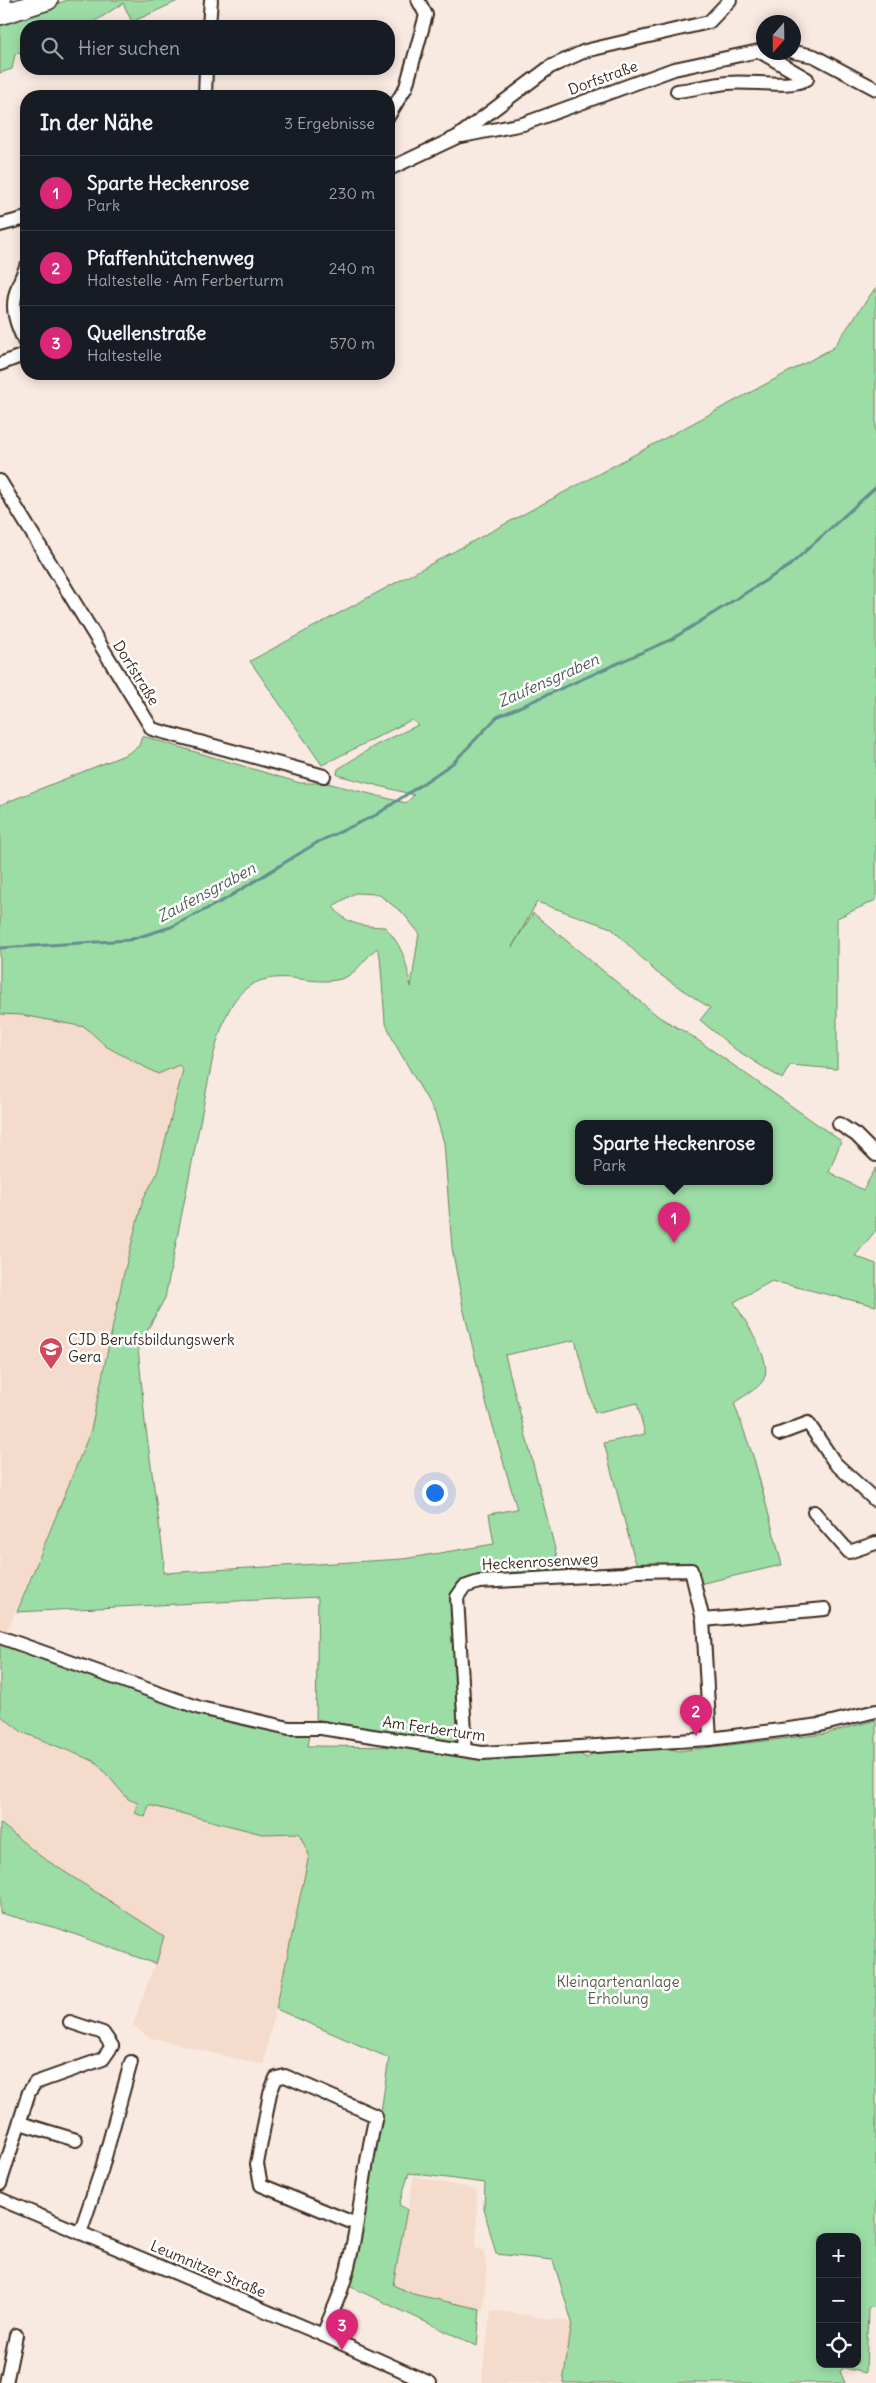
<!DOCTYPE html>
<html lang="de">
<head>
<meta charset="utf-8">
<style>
  :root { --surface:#171b24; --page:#242831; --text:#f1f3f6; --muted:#9ea1a6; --line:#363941; --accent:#db2777 }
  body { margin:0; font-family:Delius,sans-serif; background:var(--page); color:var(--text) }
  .controls { position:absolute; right:15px; bottom:15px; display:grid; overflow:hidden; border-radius:10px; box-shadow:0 2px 12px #0003 }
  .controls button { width:45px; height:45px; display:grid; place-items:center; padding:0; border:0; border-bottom:1px solid var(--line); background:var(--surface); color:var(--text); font:25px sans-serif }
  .compass { position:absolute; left:756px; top:15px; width:45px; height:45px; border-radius:50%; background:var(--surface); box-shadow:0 2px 12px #0003; rotate:200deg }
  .you { position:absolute; left:434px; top:1492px; width:18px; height:18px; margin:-12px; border:4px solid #fff; border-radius:50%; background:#1a73e8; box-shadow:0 0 0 8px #1a73e833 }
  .badge { display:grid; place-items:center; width:32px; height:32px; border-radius:50%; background:var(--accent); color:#fff; font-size:16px; font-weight:700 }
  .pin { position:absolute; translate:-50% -41px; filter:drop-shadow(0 1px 2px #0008) }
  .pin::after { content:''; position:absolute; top:26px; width:18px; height:15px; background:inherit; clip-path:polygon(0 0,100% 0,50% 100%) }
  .popup { position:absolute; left:575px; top:1120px; width:198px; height:65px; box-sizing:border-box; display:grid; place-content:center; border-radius:10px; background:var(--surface); filter:drop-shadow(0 1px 4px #0005); font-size:16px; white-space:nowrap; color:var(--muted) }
  .popup b { font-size:19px; color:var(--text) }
  .popup::after { content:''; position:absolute; left:50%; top:100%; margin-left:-10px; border:10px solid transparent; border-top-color:var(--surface) }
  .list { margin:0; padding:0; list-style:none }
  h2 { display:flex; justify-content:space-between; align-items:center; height:65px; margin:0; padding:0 20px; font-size:21px }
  h2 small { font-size:16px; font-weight:400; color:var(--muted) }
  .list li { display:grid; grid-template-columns:32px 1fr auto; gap:15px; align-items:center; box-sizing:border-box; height:75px; padding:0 20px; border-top:1px solid var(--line) }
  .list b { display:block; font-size:19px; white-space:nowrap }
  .list p { margin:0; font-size:16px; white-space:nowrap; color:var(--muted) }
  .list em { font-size:16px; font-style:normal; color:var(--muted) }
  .icon { flex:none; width:28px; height:28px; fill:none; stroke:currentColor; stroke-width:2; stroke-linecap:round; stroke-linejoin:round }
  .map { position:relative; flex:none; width:876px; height:2383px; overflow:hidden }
  .search { position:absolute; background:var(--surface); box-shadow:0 2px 12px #0003; left:20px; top:20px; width:375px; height:55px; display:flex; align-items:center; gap:12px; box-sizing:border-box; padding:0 18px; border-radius:20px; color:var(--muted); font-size:19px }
  .panel { position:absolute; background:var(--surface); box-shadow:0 2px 12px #0003; left:20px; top:90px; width:375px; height:290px; border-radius:20px }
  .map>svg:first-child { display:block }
</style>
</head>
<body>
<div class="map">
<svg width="876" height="2383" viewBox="0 0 876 2383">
  <rect width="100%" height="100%" fill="#f9eae1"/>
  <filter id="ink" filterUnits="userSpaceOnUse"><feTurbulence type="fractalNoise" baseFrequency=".02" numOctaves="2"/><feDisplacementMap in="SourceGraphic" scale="10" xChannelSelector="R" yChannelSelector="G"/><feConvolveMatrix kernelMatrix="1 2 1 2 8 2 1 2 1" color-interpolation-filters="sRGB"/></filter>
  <g filter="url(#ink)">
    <!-- built -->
    <g fill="#f4dbcc">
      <path d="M0,1014L22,1015L85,1027L107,1047L158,1073L179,1065L183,1070L157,1174L143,1199L115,1309L91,1430L7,1632L0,1628Z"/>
      <path d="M0,1715L22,1732L96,1762L128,1799L138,1803L135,1813L149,1805L262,1834L299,1833L309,1855L263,2065L148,2037L133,2025L164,1936L40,1856L0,1823Z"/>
      <path d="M414,2176L477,2190L476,2248L483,2250L487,2269L483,2310L392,2288Z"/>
      <path d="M491,2310L572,2322L563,2383H481Z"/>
    </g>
    <!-- green -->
    <g fill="#9cdda6" stroke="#6c8462" fill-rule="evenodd">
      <path d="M68,0H180L132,22L123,3L88,26H26V50L15,54L12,69L0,73V22Z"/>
      <path d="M876,287V900L837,918V1069L790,1065L782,1079L735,1049L700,1020L710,1008L656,972L611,928L537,902L512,947L533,913L659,1017L692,1036L841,1141L829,1172L863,1190L876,1168V1230L855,1256L876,1264V1306L772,1281L734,1302C743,1319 777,1364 762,1382C756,1390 742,1397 734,1403L754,1459L782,1565L699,1584L697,1566L644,1568L635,1561L604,1443L645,1434L637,1403L595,1413L575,1340L505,1355L561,1572L469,1577L458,1582L453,1593L459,1733L455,1741L445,1744L316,1719L318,1597L17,1612L91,1430L123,1277L143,1199L157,1174L183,1070L179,1065L158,1074L107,1047L85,1027L22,1015L0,1014V805L127,754L139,746L142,736L300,783H327L406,803L414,795L337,775L338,769L376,745L418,725L411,720L322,765L250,661L833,348ZM355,893L378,894L403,913L419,933L411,987C405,960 405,950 385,927C364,926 346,926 333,906ZM377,948L380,956L385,1021L394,1042L435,1113L444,1143L452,1248L463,1307L486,1402L517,1509L489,1514L494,1544L403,1559L163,1573L164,1560L145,1422L138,1347L165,1298L213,1057C227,1006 238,970 300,979C314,981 334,983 346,977C358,971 367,956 377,948ZM579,1124H769V1182H579Z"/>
      <path d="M0,1642L209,1714L310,1735L308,1746L415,1747L480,1759L579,1754L587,1758L592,1754L659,1745L678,1751L825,1734L876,1720V2306L868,2308L866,2373L844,2368L840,2371L845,2383H563L572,2322L553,2260L496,2254L484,2209L485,2183L409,2173L399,2205L407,2209L393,2285L413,2294L480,2309L477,2346L349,2286L368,2199L389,2058L276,2009L309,1855L299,1833L262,1834L149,1805L145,1817L135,1813L138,1803L128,1799L96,1762L22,1732L0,1715ZM820,2237H857V2364H820Z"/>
      <path d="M0,1823L40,1856L164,1936L156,1964L60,1929L0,1913Z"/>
    </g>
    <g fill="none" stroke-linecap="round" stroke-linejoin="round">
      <!-- stream -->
      <path stroke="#648e8e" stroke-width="3" d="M0,948L129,940L171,927L224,900L318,842L376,815L453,763L497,717L672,639L789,566L876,487"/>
      <!-- street casing -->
      <g stroke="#3b2a1e" stroke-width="16">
        <g id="street">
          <path d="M209,26L211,0"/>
          <path d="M794,52L814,56L876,89"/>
          <path d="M677,91C694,89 710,85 727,83C750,80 789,89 807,79L759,51"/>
          <path d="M205,96L206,69"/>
          <path d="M389,115L406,87L426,15L418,0"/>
          <path d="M462,136L523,124L674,69L764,50"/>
          <path d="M389,169L457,137L550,67L585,51L709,22L730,0"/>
          <path d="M0,225L26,218"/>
          <path d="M26,267C10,302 10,310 26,345"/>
          <path d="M0,364L26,354"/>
          <path d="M0,481L152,729L324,776"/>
          <path d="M839,1124L856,1135L876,1155"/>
          <path d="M779,1434L808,1423L835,1463L876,1501"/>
          <path d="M814,1512L849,1552L876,1543"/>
          <path d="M703,1620L825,1609"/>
          <path d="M0,1637L200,1708L289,1728H321L482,1753L710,1739L820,1725L876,1711"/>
          <path d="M464,1750L465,1732L457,1597L464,1587L479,1582L623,1574L635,1571L691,1570L703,1620L710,1739"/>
          <path d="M20,2123L76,2140"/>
          <path d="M0,2184L29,2092L35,2083L103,2059L112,2046L103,2033L70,2022"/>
          <path d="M0,2199L323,2335L430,2383"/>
          <path d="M80,2233L102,2168L131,2062"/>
          <path d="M323,2335C330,2316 340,2297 345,2278C360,2225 363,2169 376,2116L285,2076L276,2078L270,2093L257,2164L261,2185L356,2224"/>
          <path d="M6,2383L16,2335"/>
        </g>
      </g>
      <!-- primary casing -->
      <g stroke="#3b2a1e" stroke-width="22">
        <g id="primary">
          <path d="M0,0H1"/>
          <path d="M0,15L48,0"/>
        </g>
      </g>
      <!-- street -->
      <use href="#street" stroke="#fff" stroke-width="12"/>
      <!-- primary -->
      <use href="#primary" stroke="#fff" stroke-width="19"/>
    </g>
  </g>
  <!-- icons -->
  <defs>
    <g id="school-pin" transform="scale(1.25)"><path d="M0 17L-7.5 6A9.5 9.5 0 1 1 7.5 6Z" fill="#d1495b" stroke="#fff"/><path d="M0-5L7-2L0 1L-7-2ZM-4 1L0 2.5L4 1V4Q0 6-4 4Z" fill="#fff"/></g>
  </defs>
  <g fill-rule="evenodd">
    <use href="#school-pin" x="51" y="1349"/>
  </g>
  <g text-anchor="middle" stroke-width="5" stroke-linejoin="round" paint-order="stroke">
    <!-- street labels -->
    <g font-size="15" fill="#3b2a1e" stroke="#fff">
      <text transform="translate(603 78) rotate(-20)" y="5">Dorfstraße</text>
      <text transform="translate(136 673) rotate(58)" y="5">Dorfstraße</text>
      <text transform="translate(540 1562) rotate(-3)" y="5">Heckenrosenweg</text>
      <text transform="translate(434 1729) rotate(8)" y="5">Am Ferberturm</text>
      <text transform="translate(208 2269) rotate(23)" y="5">Leumnitzer Straße</text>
    </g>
    <!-- poi labels -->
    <g font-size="15" fill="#3b2a1e" stroke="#fff" text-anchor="start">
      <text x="68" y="1345">CJD Berufsbildungswerk<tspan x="68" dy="17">Gera</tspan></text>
    </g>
    <!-- park labels -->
    <g font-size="15" fill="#586047" stroke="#fff">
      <text x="618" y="1987">Kleingartenanlage<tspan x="618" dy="17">Erholung</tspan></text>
    </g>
    <!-- water labels -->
    <g font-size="16" font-style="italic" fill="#4f5c56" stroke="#fff">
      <text transform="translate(548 680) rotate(-24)" y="6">Zaufensgraben</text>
      <text transform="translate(206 892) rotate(-28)" y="6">Zaufensgraben</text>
    </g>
  </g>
</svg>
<div class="controls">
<button>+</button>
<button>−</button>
<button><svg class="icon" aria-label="locate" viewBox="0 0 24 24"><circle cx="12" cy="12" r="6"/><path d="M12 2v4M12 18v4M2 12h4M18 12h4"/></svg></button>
</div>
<svg class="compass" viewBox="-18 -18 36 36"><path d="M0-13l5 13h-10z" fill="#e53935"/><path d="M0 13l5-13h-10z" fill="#9ea1a6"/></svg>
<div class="you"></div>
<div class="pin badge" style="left:674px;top:1243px">1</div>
<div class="popup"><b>Sparte Heckenrose</b>Park</div>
<div class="pin badge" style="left:696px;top:1736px">2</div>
<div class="pin badge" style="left:342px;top:2350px">3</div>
<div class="search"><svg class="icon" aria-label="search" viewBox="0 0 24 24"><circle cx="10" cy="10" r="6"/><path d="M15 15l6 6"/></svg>Hier suchen</div>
<section class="panel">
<h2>In der Nähe<small>3 Ergebnisse</small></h2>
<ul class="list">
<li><span class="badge">1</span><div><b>Sparte Heckenrose</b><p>Park</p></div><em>230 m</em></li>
<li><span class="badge">2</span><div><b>Pfaffenhütchenweg</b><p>Haltestelle · Am Ferberturm</p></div><em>240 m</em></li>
<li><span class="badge">3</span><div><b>Quellenstraße</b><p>Haltestelle</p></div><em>570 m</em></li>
</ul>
</section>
</div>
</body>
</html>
